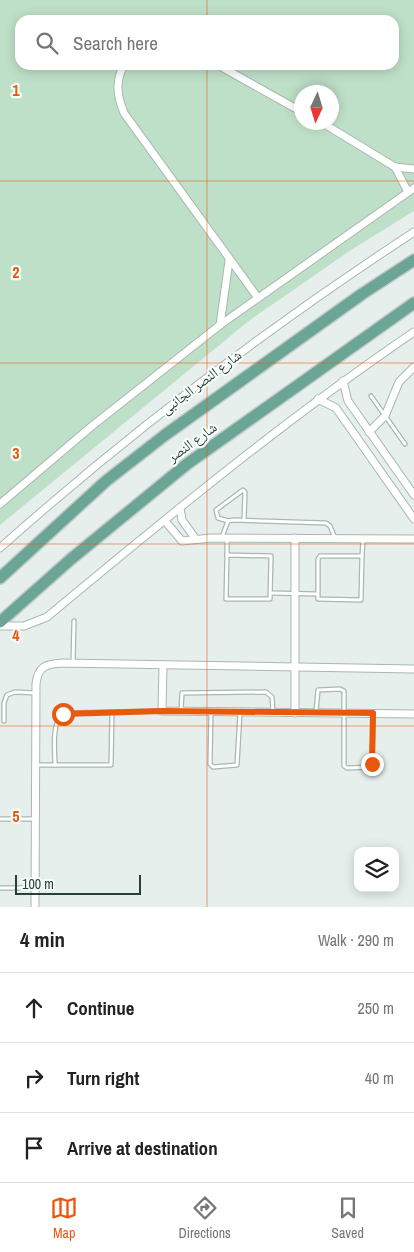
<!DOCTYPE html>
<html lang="en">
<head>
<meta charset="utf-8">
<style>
  :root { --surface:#fff; --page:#f2f2f2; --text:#222; --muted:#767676; --line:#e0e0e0; --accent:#ea580c }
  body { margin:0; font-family:"Archivo Narrow","Noto Naskh Arabic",sans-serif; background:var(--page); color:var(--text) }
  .controls { position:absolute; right:15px; bottom:15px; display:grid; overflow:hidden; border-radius:10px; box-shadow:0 2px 12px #0003 }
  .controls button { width:45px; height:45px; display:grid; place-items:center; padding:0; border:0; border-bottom:1px solid var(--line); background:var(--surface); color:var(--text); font:25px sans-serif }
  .compass { position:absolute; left:294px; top:85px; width:45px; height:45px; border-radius:50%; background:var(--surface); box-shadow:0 2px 12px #0003; rotate:184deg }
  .scale { position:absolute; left:15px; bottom:12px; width:126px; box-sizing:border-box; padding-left:5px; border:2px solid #24423a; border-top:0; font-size:14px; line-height:18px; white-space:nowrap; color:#24423a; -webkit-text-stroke:4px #f7fbf9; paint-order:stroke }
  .stop { position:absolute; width:15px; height:15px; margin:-11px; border:4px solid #ea580c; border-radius:50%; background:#fff }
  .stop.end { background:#ea580c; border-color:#fff; box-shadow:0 1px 5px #0008 }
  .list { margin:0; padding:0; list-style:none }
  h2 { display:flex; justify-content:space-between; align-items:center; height:65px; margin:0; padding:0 20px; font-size:21px }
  h2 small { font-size:16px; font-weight:400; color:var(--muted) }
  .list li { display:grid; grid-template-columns:32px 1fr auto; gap:15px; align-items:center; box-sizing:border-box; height:70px; padding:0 20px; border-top:1px solid var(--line) }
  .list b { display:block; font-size:19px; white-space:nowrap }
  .list em { font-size:16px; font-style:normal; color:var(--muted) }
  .icon { flex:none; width:28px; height:28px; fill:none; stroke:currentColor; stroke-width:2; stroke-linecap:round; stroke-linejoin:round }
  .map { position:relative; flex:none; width:414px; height:907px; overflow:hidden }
  .search { position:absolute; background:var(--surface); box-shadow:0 2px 12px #0003; left:15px; right:15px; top:15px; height:55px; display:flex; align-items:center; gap:12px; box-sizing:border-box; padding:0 18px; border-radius:15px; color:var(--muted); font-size:19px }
  .sheet { height:275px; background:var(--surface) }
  nav { display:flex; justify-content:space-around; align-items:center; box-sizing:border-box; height:70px; border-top:1px solid var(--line); background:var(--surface); font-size:14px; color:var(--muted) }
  nav a { display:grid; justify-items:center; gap:2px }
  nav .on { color:var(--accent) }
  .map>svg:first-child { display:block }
</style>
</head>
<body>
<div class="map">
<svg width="414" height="907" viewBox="0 0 414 907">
  <rect width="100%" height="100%" fill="#e6efeb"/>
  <!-- green -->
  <path fill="#bfe0c8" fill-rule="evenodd" d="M0,0H414V211L351,250L250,320L0,525ZM20,20H394V65H20ZM302,92H332V122H302Z"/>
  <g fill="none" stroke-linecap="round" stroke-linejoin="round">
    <!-- service casing -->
    <g stroke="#a8b8b2" stroke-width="5.5">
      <g id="service">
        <path d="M371,396L405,444"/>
        <path d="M228,521L218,518L216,510L243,490L245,492L244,520"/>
        <path d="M222,537L228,521L234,520L326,523L330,526L335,538"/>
        <path d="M227,555L271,556L270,599H226Z"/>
        <path d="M227,555V538"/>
        <path d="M320,556H362L361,600L318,599V559Z"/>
        <path d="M362,556L363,540"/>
        <path d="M271,593L317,594"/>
        <path d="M73,663L74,621"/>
        <path d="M181,711L182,693L266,692L272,697L273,712"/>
        <path d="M211,712L210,764L213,767L237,765L240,713"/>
        <path d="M316,712L318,690L340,689L344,691V766L347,768L372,767L373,714"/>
        <path d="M112,713L111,765H55C55,751 51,724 63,713L162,711"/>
        <path d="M4,721V703L7,695L15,692L36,693"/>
        <path d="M37,765H55"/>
        <path d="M0,819H34"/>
        <path d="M0,888H34"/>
      </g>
    </g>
    <!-- minor casing -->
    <g stroke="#a8b8b2" stroke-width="9">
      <g id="minor">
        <path d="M124,65C115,81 117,96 124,113L258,298"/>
        <path d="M218,65L302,112"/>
        <path d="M321,122L395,167L414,169"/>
        <path d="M395,167L408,192"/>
        <path d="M220,325L229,261"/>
        <path d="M343,381L348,401L414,495"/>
        <path d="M318,399L336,408L414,519"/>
        <path d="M369,432L385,416L399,382L414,367"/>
        <path d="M0,504L92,426L220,325L414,188"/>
        <path d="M180,508L182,520L195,538"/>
        <path d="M165,521L182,541L211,538L414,539"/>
        <path d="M0,548C130,432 269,327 414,232"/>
        <path d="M0,626H24L47,617C166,518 286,419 414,332"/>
        <path d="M163,666L162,711L414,714"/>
        <path d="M295,713V538"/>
        <path d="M35,907L36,684C38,666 46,664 62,663L414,669"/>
      </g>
    </g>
    <!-- primary casing -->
    <g stroke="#c2cac8" stroke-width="14">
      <g id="primary">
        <path d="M0,578L106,481L165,435L362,294L414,260"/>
        <path d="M0,622L71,559L187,464L414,303"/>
      </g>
    </g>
    <!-- service -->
    <use href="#service" stroke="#fff" stroke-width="3"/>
    <!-- minor -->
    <use href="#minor" stroke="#fff" stroke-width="7"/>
    <!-- primary -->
    <use href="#primary" stroke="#6aa596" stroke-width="11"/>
  </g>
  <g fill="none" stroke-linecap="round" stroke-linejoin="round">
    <!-- route -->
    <path stroke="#ea580c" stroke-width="6" d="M63,714L162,711L373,713L372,764"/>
  </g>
  <!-- grid -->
  <path fill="none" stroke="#e8590c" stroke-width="1" stroke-opacity="0.55" d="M207,0V20M207,65V907M0,181H414M0,363H414M0,544H414M0,726H414"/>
  <g text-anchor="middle" stroke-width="4.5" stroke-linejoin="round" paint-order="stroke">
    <!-- street labels -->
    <g font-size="14" fill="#24423a" stroke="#f7fbf9">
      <text transform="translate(201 382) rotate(-37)" y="5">شارع النصر الجانبى</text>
      <text transform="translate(192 442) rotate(-36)" y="5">شارع النصر</text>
    </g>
  </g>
  <g font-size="16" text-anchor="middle" font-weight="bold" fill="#e8590c" stroke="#f7fbf9" stroke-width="4.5" stroke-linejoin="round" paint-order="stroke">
    <text x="16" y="96">1</text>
    <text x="16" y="278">2</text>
    <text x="16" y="459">3</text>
    <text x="16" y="641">4</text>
    <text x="16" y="822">5</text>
  </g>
</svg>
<div class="controls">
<button><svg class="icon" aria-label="layers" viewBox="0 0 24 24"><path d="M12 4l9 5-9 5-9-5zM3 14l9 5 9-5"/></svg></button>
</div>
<svg class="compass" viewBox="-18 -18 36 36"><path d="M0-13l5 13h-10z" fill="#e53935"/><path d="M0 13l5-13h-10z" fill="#767676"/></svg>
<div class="scale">100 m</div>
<div class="stop" style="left:63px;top:714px"></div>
<div class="stop end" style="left:372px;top:764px"></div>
<div class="search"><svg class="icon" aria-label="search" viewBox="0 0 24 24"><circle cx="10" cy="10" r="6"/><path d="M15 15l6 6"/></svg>Search here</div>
</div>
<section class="sheet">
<h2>4 min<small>Walk · 290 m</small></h2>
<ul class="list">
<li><svg class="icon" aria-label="ahead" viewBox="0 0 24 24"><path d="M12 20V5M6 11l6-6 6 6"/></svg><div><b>Continue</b></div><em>250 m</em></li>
<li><svg class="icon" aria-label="right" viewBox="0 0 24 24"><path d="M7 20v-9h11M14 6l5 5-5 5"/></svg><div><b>Turn right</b></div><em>40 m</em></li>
<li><svg class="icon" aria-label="arrive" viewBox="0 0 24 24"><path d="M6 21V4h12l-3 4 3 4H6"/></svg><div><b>Arrive at destination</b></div></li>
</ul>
</section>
<nav>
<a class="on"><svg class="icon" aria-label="map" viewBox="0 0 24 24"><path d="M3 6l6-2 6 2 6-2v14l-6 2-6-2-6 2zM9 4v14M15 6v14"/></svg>Map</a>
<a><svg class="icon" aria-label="directions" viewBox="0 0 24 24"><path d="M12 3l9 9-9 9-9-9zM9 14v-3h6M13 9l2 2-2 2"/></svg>Directions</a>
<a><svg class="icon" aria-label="saved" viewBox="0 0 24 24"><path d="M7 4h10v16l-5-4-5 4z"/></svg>Saved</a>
</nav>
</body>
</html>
